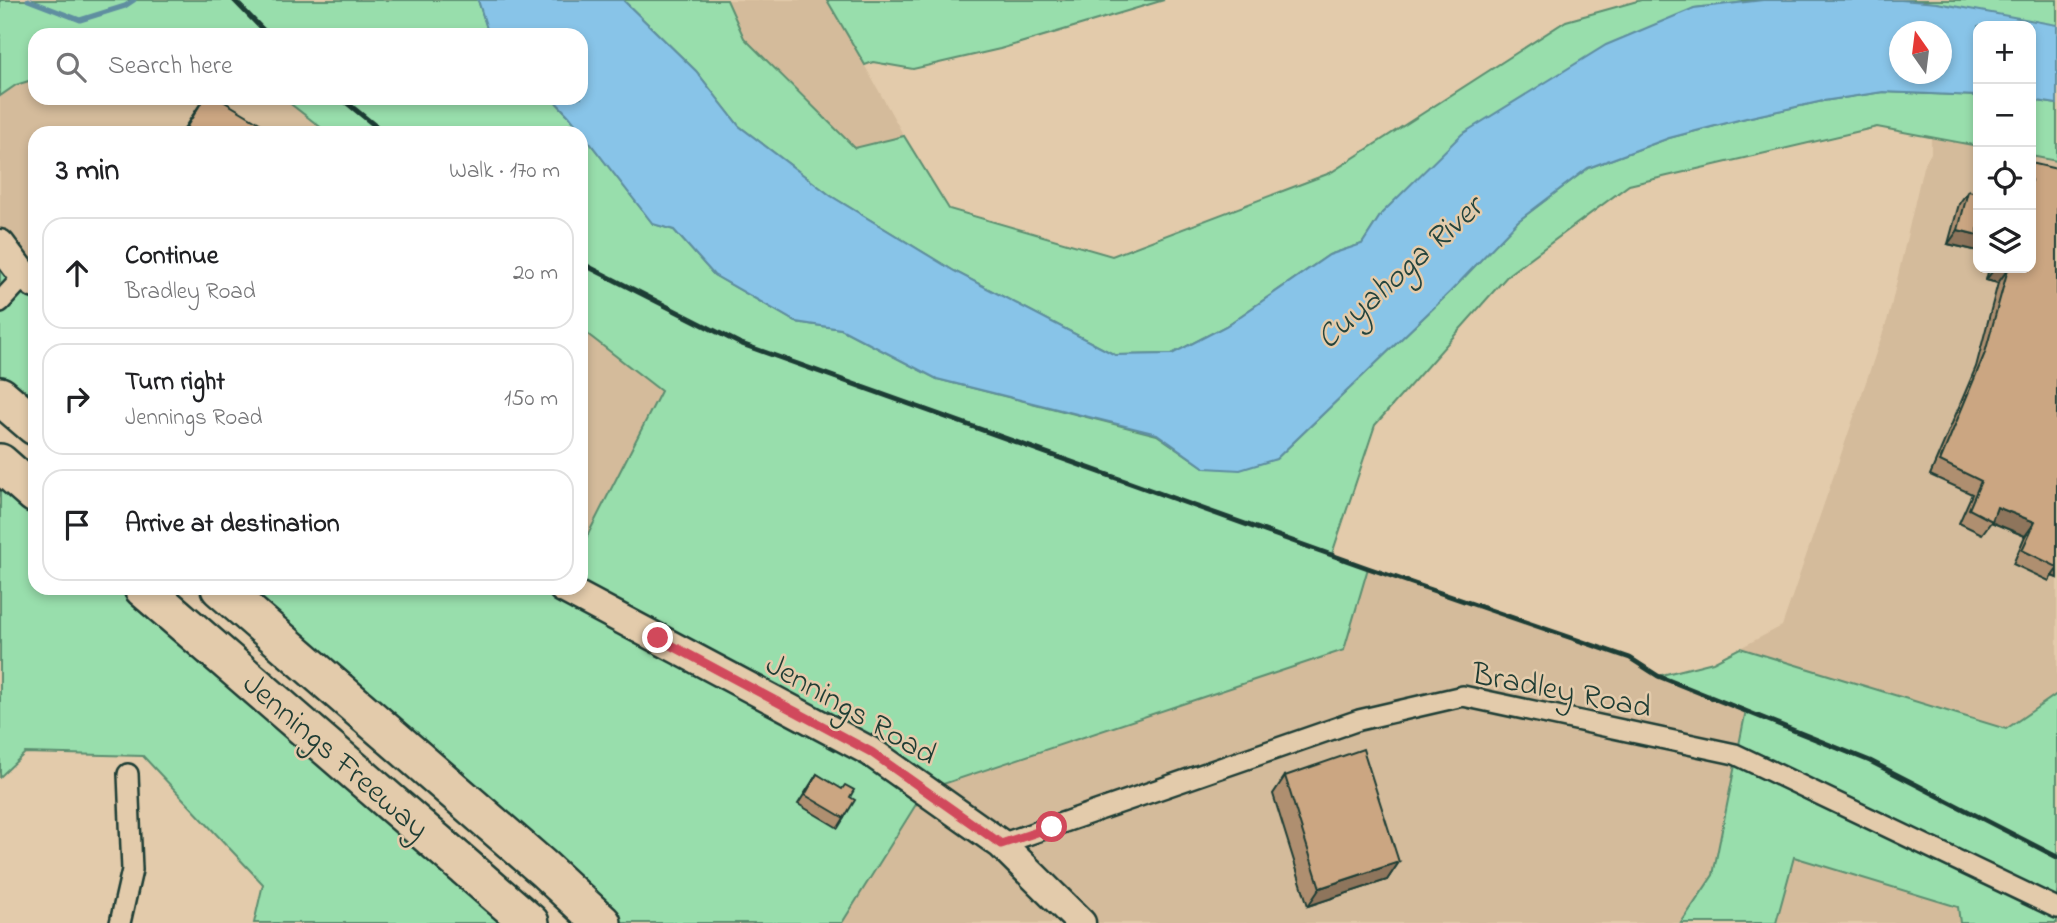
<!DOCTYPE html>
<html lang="en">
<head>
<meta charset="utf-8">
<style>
  :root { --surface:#fff; --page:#f6f6f6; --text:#202124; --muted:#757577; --line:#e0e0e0 }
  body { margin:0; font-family:"Indie Flower",sans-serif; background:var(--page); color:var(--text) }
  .controls { position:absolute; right:21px; top:21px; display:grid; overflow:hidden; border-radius:14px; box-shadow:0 4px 10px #0003 }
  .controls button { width:63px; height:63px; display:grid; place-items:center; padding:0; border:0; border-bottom:2px solid var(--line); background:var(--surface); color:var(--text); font:35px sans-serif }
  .compass { position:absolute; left:1889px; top:21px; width:63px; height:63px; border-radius:50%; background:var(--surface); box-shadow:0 4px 10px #0003; rotate:346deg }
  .stop { position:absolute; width:21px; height:21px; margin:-16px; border:5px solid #d1495b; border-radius:50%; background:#fff }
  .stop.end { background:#d1495b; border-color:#fff; box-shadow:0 2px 7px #0008 }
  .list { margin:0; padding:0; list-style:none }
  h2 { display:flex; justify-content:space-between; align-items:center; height:91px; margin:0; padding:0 28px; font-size:30px }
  h2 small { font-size:23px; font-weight:400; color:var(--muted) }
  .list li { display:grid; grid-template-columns:46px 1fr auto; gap:21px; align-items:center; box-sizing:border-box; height:112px; margin:0 14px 14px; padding:0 14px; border:2px solid var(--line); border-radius:21px }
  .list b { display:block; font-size:26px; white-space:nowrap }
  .list p { margin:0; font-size:23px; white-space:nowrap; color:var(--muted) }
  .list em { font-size:23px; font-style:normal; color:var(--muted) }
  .icon { flex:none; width:38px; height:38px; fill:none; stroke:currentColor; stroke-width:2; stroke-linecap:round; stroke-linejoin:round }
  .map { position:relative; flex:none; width:2057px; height:923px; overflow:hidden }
  .search { position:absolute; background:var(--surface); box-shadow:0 4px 10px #0003; left:28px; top:28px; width:560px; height:77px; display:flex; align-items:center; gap:18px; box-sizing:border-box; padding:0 24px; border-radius:21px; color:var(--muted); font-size:26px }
  .panel { position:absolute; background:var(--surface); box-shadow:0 4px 10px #0003; left:28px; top:126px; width:560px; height:469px; border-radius:21px }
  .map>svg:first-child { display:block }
</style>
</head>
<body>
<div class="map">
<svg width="2057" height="923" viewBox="0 0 2057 923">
  <rect width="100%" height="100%" fill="#e3cbab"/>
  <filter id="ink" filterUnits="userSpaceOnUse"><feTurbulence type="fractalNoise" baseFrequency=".0143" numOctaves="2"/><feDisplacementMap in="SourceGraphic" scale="14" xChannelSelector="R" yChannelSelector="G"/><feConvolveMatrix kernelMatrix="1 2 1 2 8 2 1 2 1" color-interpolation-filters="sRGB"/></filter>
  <g filter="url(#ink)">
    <!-- built -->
    <g fill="#d4bb9b">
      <path d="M727,0H828L904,136L856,149L744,39Z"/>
      <path d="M35,79V98H283L328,133H35V284L0,244V96L16,85Z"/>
      <path d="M1931,137L1978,146V268H2031V156L2057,161V694L2006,730L1740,648L1782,626L1889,315L1923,167L1931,153Z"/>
      <path d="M581,329L661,391L581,548Z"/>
      <path d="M1368,568L1630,658L1658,676L1746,709L1713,876L1681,923H842L925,790L1344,650Z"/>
      <path d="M1794,857L1958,907L1960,923H1776Z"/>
    </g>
    <!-- green -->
    <g fill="#98deac" stroke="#5c8e70" stroke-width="2">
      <path d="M0,0H478L488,31L492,35H35V79L16,85L0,96Z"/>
      <path d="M623,0H727L744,38L855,148L904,136L949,209L1112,256L1330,173L1566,21L1641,0H1763L1694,8L1382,213L1362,244L1329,255L1226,326L1172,354L1115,355L954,271L831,196L739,126L696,71Z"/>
      <path d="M827,0H1164L1000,49L913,69L873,62L865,65Z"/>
      <path d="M1901,0H2057V32L1925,2Z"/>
      <path d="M1883,92L1978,96V146L1877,127L1629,185L1509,274L1375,425L1332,554L1368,568L1344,650L925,790L842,923H602L220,588H581V548L661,391L581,329V133H328L283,98H552L569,116L653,224L674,230L714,275L796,322L841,329L937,379L1157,435L1205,468L1276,459L1450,292L1518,221L1588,168L1669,138L1746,118L1823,101Z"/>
      <path d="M2031,100L2057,104V161L2031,156Z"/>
      <path d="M0,244L35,284V426L0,396Z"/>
      <path d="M0,463L35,494V588H143L530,923H254L263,884L143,756L25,753L0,777Z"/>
      <path d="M1740,648L2006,729L2057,694V923H1960L1958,907L1794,857L1776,923H1681L1713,875L1746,710L1658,676L1713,662Z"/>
    </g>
    <!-- water -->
    <path fill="#88c4e8" stroke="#5e8ea0" stroke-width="2" fill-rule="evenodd" d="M478,0H623L696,71L739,126L831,196L954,271L1115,355L1172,354L1226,326L1329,255L1362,244L1382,213L1462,134L1606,45L1694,8L1763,0H1901L1937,3L2057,25V104L2031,100V26H1978V96L1883,92L1823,101L1746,118L1669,138L1588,168L1518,221L1450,292L1276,459L1240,470L1205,468L1157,434L937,379L841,329L796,322L714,275L674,230L653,224L569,116L552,98H581V35H492L488,32ZM1899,32H1941V74H1899Z"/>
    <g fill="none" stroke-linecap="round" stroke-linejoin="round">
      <!-- stream -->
      <path stroke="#5e8ea0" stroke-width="5" d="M28,0L80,20L125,6L134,0"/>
      <!-- street casing -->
      <g stroke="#1f3d34" stroke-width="24">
        <g id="street">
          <path d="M0,302L24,276"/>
          <path d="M1001,844L1359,720L1463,696L1735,754L2057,908"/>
          <path d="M120,923L132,870L128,774"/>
        </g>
      </g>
      <!-- secondary casing -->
      <g stroke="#1f3d34" stroke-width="33">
        <g id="secondary">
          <path d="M0,244L24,276L35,284"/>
          <path d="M563,588L871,752L1001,844L1081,923"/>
        </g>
      </g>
      <!-- highway casing -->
      <g stroke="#1f3d34" stroke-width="42">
        <g id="highway">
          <path d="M0,396L35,426"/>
          <path d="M0,463L35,494"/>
          <path d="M143,588L530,923"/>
          <path d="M220,588L544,869L602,923"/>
        </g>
      </g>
      <!-- street -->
      <use href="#street" stroke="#e3cbab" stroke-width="19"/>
      <!-- secondary -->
      <use href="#secondary" stroke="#e3cbab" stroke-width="28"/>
      <!-- highway -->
      <use href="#highway" stroke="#e3cbab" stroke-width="37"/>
      <!-- rail -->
      <g stroke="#1f3d34" stroke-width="5">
        <path d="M234,0L268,35"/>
        <path d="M341,98L384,133"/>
        <path d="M581,263L739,343L1368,568L1630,658L1658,676L1870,761L2057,857"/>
      </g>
    </g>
    <!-- wall -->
    <g fill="#af8f70" stroke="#1f3d34" stroke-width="2">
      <path d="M204,98L258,133H181Z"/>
      <path d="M2057,169V578L2052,576L2049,581L2013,564L2025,536L1991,522L1982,534L1959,523L1972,494L1930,475L1976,367L1998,283L1986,280L1989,268H2031Z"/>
      <path d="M1968,191L1978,251L1948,244L1959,204Z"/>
      <path d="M817,774L850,797L844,818L838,828L798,804Z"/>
      <path d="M1285,776L1399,862L1387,880L1308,906L1273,794Z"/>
    </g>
    <!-- shaded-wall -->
    <g fill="#8e745b" stroke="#1f3d34" stroke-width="2">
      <path d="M1958,230L1978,235V251L1948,244Z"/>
      <path d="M1995,268L2008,269L1998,283L1986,280Z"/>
      <path d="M1997,507L2035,522L2025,536L1991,522Z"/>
      <path d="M2057,569V578L2052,576Z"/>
      <path d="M1399,862L1387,880L1308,906L1320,888Z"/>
    </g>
    <!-- building -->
    <g fill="#cba682" stroke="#1f3d34" stroke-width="2">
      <path d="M204,98H218L263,125L258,133H183Z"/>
      <path d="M2031,163L2057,169V567L2022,550L2035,522L1997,507L1992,521L1969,509L1981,481L1940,461L1985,353L2008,269L2003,268H2031Z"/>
      <path d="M1968,191L1978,193V235L1958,230Z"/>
      <path d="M1363,749L1399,862L1320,888L1285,776Z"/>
      <path d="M817,774L842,789L845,785L854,790L850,797L855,800L844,818L805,795Z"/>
    </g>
  </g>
  <g fill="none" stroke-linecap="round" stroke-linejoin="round" filter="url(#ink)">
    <!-- route -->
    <path stroke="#d1495b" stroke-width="9" d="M658,638L871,752L1001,844L1052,827"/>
  </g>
  <g text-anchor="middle" stroke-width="5" stroke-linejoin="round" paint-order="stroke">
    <!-- street labels -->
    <g font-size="32" fill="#1f3d34" stroke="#e3cbab">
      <text transform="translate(1562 689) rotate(11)" y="11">Bradley Road</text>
      <text transform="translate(852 708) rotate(30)" y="11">Jennings Road</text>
      <text transform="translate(337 755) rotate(41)" y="11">Jennings Freeway</text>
    </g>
    <!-- water labels -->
    <g font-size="33" font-style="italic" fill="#24443d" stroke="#e3cbab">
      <text transform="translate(1398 271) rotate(-42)" y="12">Cuyahoga River</text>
    </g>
  </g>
</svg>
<div class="controls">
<button>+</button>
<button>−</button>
<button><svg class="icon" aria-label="locate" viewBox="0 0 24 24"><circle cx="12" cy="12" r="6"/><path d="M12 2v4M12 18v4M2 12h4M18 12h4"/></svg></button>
<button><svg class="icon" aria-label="layers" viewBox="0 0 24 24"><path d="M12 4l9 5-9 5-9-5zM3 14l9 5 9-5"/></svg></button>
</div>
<svg class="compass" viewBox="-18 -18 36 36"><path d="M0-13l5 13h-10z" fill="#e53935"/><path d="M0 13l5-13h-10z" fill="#757577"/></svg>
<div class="stop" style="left:1052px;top:827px"></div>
<div class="stop end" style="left:658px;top:638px"></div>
<div class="search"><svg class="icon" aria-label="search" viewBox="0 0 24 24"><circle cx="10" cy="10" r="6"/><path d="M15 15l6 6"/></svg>Search here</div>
<section class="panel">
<h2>3 min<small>Walk · 170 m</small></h2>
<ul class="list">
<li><svg class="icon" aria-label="ahead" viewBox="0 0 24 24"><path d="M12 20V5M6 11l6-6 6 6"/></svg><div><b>Continue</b><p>Bradley Road</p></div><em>20 m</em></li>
<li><svg class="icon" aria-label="right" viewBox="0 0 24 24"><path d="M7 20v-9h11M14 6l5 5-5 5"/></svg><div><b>Turn right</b><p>Jennings Road</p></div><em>150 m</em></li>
<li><svg class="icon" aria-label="arrive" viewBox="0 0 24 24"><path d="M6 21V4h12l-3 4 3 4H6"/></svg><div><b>Arrive at destination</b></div></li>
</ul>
</section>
</div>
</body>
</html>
